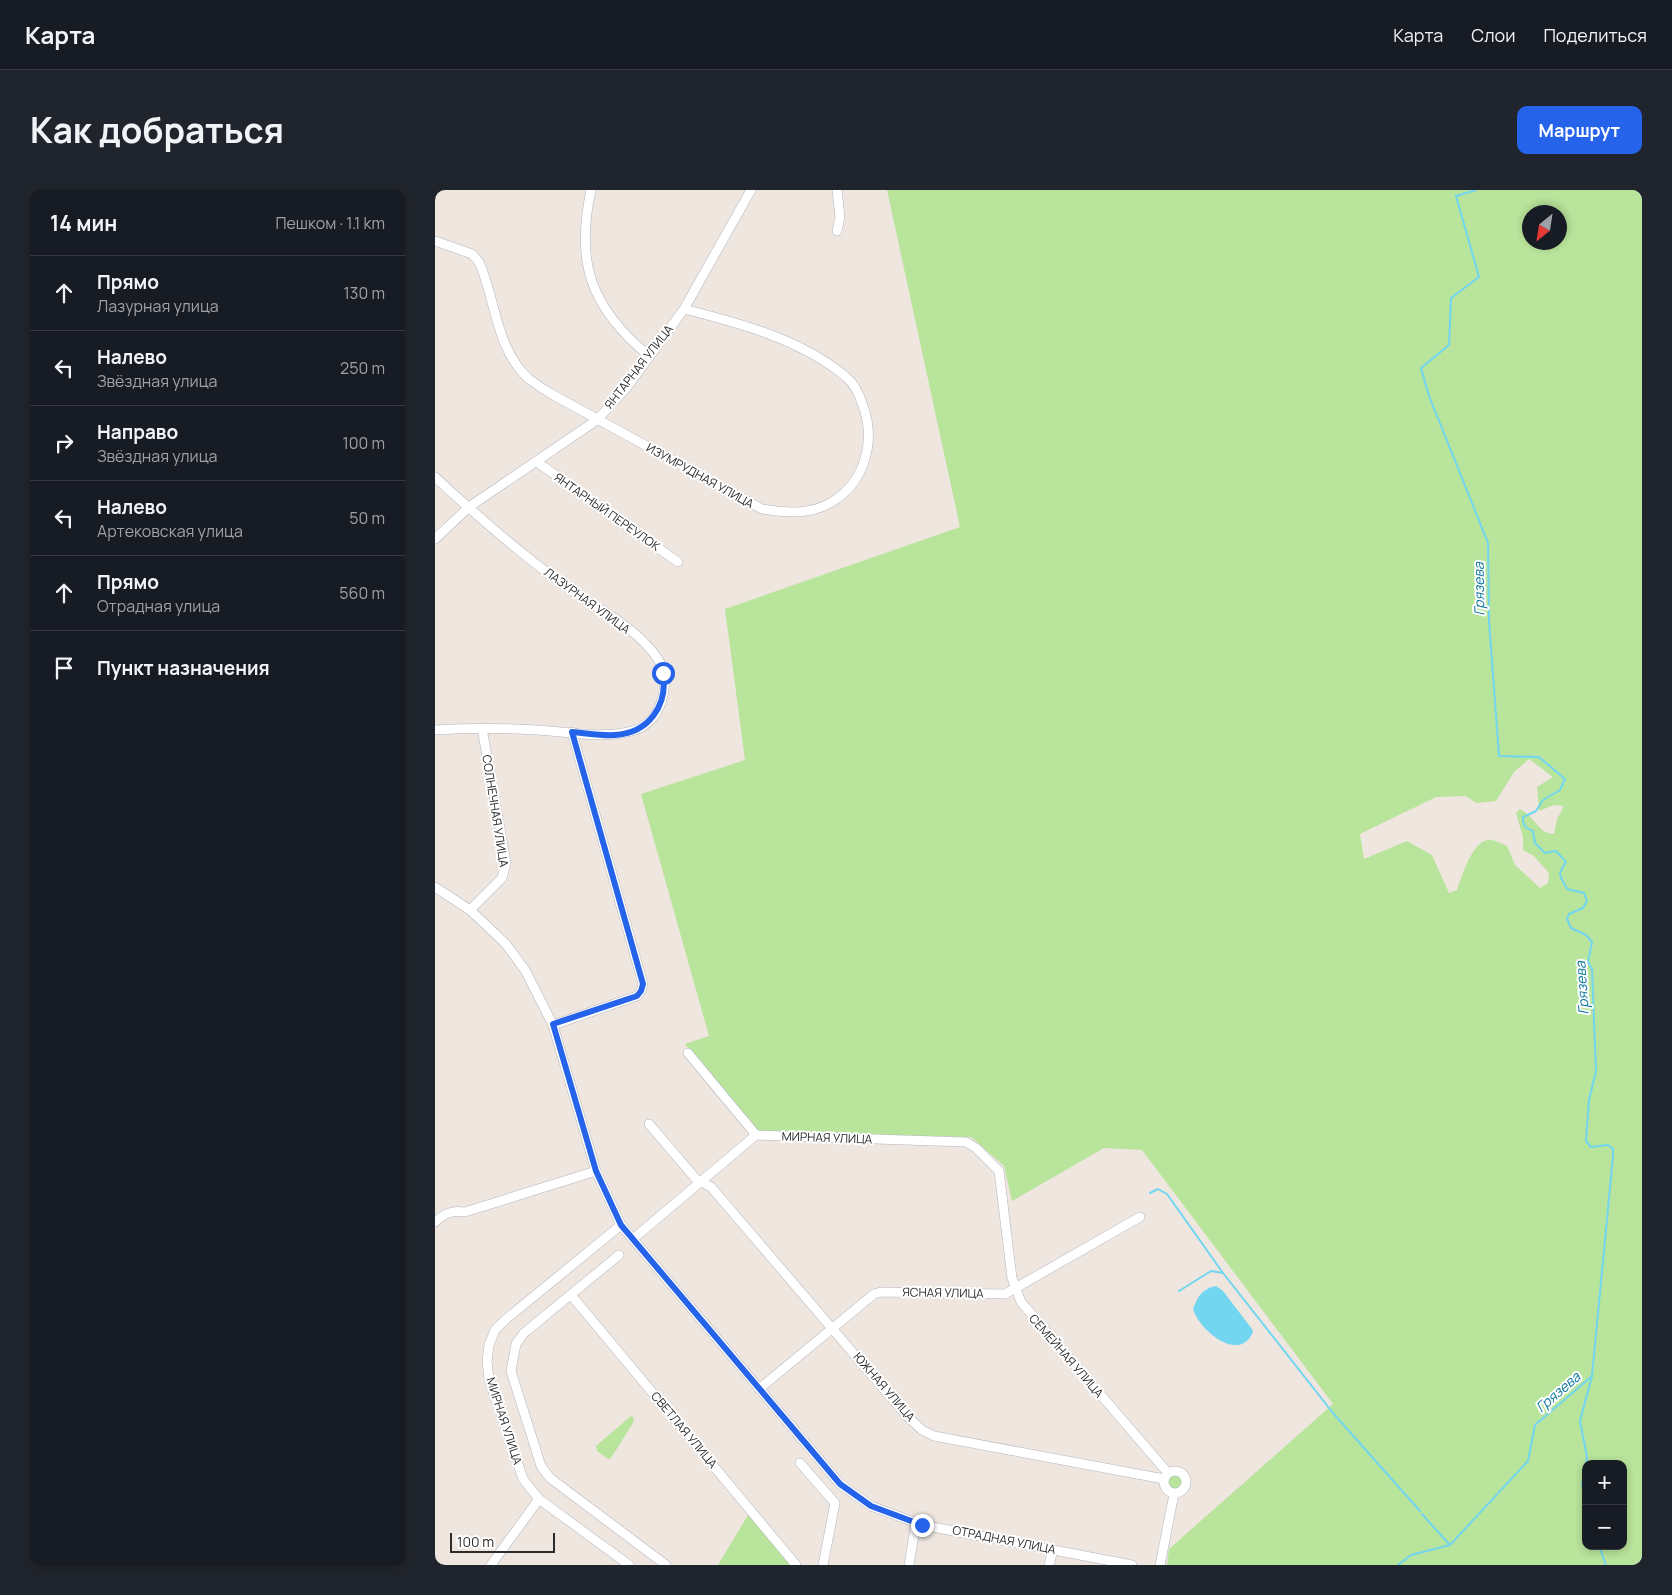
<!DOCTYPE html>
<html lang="ru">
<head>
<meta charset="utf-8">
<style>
  :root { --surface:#171b24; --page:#20242c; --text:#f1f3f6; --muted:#9ea1a6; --line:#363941; --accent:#2563eb }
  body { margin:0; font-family:Manrope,sans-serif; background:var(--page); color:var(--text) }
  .controls { position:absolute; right:15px; bottom:15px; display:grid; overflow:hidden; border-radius:10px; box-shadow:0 2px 8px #0003 }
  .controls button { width:45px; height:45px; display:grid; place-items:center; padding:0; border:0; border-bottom:1px solid var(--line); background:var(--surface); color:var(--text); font:25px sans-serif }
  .compass { position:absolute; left:1087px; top:15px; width:45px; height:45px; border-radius:50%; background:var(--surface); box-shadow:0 2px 8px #0003; rotate:210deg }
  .scale { position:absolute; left:15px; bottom:12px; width:105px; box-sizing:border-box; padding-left:5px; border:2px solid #2c2c2c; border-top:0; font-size:14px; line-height:18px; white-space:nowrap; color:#2c2c2c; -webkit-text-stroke:4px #fff; paint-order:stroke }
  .stop { position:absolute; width:15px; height:15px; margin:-11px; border:4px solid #2563eb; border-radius:50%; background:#fff }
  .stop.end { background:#2563eb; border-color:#fff; box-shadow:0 1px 5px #0008 }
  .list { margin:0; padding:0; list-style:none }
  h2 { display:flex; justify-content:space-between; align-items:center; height:65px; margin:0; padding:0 20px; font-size:21px }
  h2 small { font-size:16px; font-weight:400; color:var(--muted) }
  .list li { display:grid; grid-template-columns:32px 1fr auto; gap:15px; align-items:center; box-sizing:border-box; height:75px; padding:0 20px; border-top:1px solid var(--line) }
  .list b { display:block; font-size:19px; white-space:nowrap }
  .list p { margin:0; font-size:16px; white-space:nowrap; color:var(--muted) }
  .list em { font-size:16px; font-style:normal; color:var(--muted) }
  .icon { flex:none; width:28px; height:28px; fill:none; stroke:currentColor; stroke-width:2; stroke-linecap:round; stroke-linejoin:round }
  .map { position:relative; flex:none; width:1207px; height:1375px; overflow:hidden; border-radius:10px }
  header { display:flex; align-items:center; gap:30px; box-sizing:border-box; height:70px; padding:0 25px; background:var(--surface); border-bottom:1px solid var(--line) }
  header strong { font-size:24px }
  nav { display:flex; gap:28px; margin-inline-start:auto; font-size:18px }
  .intro { display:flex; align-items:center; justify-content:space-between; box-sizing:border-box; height:120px; padding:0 30px }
  h1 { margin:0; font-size:35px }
  .button { padding:12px 22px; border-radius:10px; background:var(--accent); color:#fff; font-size:18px; font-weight:700 }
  main { display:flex; gap:30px; padding:0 30px }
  aside { flex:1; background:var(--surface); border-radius:10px; box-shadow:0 2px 8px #0003 }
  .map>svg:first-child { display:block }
</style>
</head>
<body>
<header>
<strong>Карта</strong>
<nav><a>Карта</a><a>Слои</a><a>Поделиться</a></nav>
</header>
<div class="intro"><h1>Как добраться</h1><a class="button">Маршрут</a></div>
<main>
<aside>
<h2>14 мин<small>Пешком · 1.1 km</small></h2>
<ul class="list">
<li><svg class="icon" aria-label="ahead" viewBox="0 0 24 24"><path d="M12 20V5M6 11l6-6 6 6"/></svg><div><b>Прямо</b><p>Лазурная улица</p></div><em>130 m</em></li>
<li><svg class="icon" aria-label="left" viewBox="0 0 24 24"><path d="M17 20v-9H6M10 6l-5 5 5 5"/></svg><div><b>Налево</b><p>Звёздная улица</p></div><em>250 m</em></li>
<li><svg class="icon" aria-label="right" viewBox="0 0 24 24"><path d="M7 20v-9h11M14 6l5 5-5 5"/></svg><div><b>Направо</b><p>Звёздная улица</p></div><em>100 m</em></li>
<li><svg class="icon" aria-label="left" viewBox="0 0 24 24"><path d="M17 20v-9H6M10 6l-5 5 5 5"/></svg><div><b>Налево</b><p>Артековская улица</p></div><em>50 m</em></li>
<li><svg class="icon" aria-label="ahead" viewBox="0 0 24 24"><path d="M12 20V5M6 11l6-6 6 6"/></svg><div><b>Прямо</b><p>Отрадная улица</p></div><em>560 m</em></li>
<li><svg class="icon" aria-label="arrive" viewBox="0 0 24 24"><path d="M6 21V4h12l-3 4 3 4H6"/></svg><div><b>Пункт назначения</b></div></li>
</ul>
</aside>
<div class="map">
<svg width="1207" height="1375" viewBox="0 0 1207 1375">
  <rect width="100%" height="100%" fill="#eee6df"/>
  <!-- green -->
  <g fill="#b9e49b" fill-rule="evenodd">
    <path d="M452,0H1207V1375H732L734,1359L898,1214L707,960L669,958L577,1011L569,976L536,947L331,944L323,940L250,854L274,846L206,604L310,570L290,419L525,337ZM1094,22H1124V52H1094ZM1094,569L1118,587L1102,597L1104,621L1119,615L1129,616L1122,629L1119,644C1103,644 1099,625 1085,619L1081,623L1088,647V660L1099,666L1114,683L1113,693L1105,698L1080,675L1072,656C1067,654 1062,651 1057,650C1038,647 1027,686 1022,700L1014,703L997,665L972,651L929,669L925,644L1001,607L1031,606L1041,613L1061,611L1079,582ZM1151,1274H1188V1356H1151Z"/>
    <path d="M196,1226L199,1228L198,1233L176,1268L173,1269L162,1261L161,1256Z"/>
    <circle cx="740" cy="1292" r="8"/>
    <path d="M313,1325L356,1375H283Z"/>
  </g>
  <!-- water -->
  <path fill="#72d6f0" d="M781,1096L788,1101L817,1139L818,1142C804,1174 764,1140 758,1119C763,1106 767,1099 781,1096Z"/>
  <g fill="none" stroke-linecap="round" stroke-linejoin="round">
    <!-- stream -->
    <g stroke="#72d6f0" stroke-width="2">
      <path d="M1041,0L1021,6L1044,87L1016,108L1014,155L986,178L994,206L1053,353L1054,431L1064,566L1104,567L1130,589L1125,600L1108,610L1101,621L1088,627C1088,636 1090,638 1098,641L1100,653L1110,663L1121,661L1131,672C1121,688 1125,683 1132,699L1149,703L1152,711L1148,718L1134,724L1132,729L1136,738L1151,745L1157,752L1153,772L1157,779L1161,881L1154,910L1151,951L1156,957L1173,955L1178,959V966L1157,1186L1145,1231L1152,1267L1151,1274"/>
      <path d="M715,1003L723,999L732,1004L788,1083L898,1223L985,1321"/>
      <path d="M744,1101L776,1081L788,1083"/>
      <path d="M1151,1274L1147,1294L1151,1316"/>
      <path d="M987,1324L1014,1354"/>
      <path d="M1164,1356L1171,1375"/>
      <path d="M963,1375L976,1365L1015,1355L1093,1271L1100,1235L1157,1186"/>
    </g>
    <!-- minor casing -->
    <g stroke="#b2b6c0" stroke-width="10">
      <g id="minor">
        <path d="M156,0C140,73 156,118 214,166"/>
        <path d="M402,0L405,27L402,41"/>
        <path d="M0,51L37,64L44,72C61,110 61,160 94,189C102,195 111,201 120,206L327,319C351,323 375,325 397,312C430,292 441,251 428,216C425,206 420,194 411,187C366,149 304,133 249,119"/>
        <path d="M102,272L243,372"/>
        <path d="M0,287C40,324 81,360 125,392C157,416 200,435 223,469C238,493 226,534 197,541C167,549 133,542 102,540C68,538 34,538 0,540"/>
        <path d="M0,349L34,317L162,230L192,197L249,119L316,0"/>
        <path d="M0,697L35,720L70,753L90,780L118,835L161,981L186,1035L405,1294L436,1316L487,1335L697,1375"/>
        <path d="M35,720L67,688L71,673L47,538"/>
        <path d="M118,835L202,806L206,801L208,794L137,542"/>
        <path d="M253,863L321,945"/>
        <path d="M214,934L261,989L276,997L472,1226L487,1240L499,1246L729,1289"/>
        <path d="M0,1032C10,1023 17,1020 30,1022L161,981"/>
        <path d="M186,1035L70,1130L60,1140L54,1155L52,1171L54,1189L88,1289L104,1309L194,1375"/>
        <path d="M198,1049L321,945L531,952L541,958L564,981L577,1088L586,1112L733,1283"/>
        <path d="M184,1065L89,1143L81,1154L76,1181L106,1276L115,1288L231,1375"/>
        <path d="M136,1105L361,1375"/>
        <path d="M324,1199L439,1104L446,1102L570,1104L705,1027"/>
        <path d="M365,1273L400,1313L388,1375"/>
        <circle cx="740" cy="1292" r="11"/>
        <path d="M56,1375L104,1309"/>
        <path d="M474,1375L481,1333"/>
        <path d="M614,1375L618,1360"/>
        <path d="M725,1375L739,1304"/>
      </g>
    </g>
    <!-- minor -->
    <use href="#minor" stroke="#fff" stroke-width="9"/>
  </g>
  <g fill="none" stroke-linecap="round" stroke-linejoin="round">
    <!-- route -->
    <path stroke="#2563eb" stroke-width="6" d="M228,483C233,515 214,543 180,545C166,546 151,543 137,542L208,794L206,801L202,806L118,834L161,981L186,1035L405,1294L436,1316L487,1335"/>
  </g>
  <g text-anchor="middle" stroke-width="4" stroke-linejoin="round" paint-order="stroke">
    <!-- street labels -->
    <g font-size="12" fill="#2c2c2c" stroke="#fff">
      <text transform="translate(204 177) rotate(-52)" y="4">ЯНТАРНАЯ УЛИЦА</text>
      <text transform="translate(265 286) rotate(29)" y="4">ИЗУМРУДНАЯ УЛИЦА</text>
      <text transform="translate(172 322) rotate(35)" y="4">ЯНТАРНЫЙ ПЕРЕУЛОК</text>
      <text transform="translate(152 411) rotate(36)" y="4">ЛАЗУРНАЯ УЛИЦА</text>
      <text transform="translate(60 621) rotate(81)" y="4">СОЛНЕЧНАЯ УЛИЦА</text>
      <text transform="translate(392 948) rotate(2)" y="4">МИРНАЯ УЛИЦА</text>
      <text transform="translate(508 1103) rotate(1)" y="4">ЯСНАЯ УЛИЦА</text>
      <text transform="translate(631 1166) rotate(49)" y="4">СЕМЕЙНАЯ УЛИЦА</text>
      <text transform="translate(449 1197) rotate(49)" y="4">ЮЖНАЯ УЛИЦА</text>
      <text transform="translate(69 1231) rotate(72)" y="4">МИРНАЯ УЛИЦА</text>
      <text transform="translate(249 1240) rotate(50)" y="4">СВЕТЛАЯ УЛИЦА</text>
      <text transform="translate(569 1350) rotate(11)" y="4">ОТРАДНАЯ УЛИЦА</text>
    </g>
    <!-- water labels -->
    <g font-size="14" font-style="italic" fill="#0d77a0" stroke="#fff">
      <text transform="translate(1044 399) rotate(-91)" y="5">Грязева</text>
      <text transform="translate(1147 798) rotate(-94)" y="5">Грязева</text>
      <text transform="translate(1123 1202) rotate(-41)" y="5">Грязева</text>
    </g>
  </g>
</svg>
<div class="controls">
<button>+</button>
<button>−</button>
</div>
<svg class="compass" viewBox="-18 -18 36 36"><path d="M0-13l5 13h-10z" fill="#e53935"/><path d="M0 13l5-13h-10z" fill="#9ea1a6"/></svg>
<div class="scale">100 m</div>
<div class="stop" style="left:228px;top:483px"></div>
<div class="stop end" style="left:487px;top:1335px"></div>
</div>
</main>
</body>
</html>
